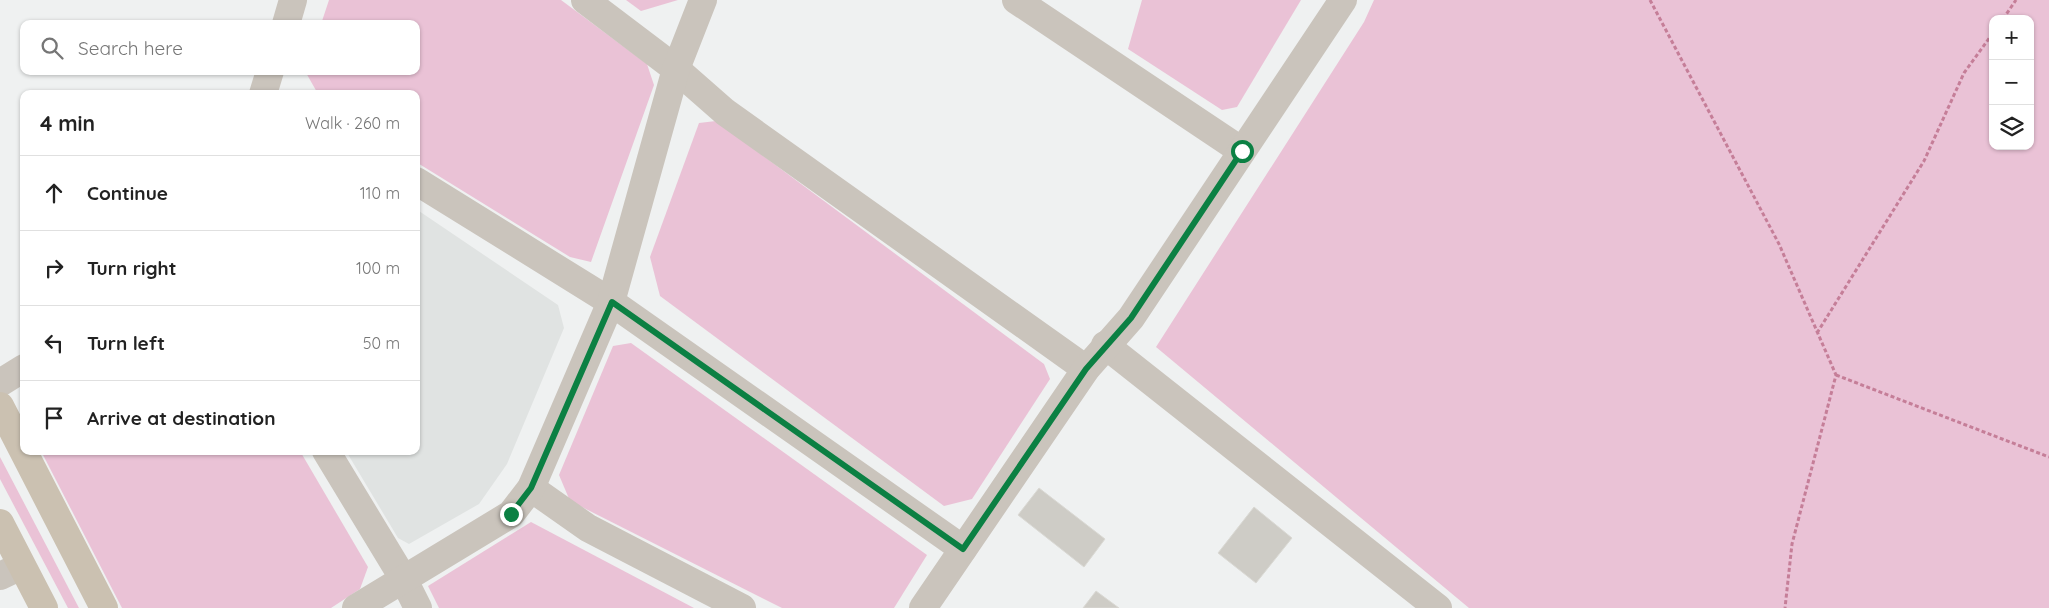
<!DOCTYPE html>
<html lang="en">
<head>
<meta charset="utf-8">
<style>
  :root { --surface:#fff; --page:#f6f6f6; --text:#222; --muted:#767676; --line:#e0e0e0 }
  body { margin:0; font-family:Quicksand,sans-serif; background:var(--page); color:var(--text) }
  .controls { position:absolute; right:15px; top:15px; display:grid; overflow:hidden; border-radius:10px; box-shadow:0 1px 4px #0004 }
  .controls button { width:45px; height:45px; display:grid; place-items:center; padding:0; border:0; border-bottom:1px solid var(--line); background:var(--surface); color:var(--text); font:25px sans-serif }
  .stop { position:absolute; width:15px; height:15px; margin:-11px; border:4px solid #0b8043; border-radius:50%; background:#fff }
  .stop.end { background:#0b8043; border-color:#fff; box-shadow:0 1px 5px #0008 }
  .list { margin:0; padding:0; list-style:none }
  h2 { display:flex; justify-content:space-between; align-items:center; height:65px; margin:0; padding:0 20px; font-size:21px }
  h2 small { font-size:16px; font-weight:400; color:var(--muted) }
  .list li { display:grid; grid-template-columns:32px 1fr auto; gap:15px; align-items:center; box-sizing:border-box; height:75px; padding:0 20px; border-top:1px solid var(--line) }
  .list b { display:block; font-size:19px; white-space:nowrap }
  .list em { font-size:16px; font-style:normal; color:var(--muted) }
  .icon { flex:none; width:28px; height:28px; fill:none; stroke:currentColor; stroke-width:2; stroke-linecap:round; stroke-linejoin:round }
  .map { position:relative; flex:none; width:2049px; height:608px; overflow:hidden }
  .search { position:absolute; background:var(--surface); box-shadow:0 1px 4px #0004; left:20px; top:20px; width:400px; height:55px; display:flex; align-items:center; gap:12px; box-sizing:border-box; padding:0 18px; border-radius:10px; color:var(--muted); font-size:19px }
  .panel { position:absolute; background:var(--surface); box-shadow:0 1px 4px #0004; left:20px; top:90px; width:400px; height:365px; border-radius:10px }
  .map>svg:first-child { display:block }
</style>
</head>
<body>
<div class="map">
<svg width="2049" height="608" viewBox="0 0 2049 608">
  <rect width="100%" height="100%" fill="#eff1f1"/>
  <!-- education -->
  <path fill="#e0e3e2" d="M416,209L558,305L564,328L507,464L479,504L409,544L398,538L346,451H416Z"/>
  <!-- green -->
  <g fill="#eac2d6" fill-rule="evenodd">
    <path d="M329,0H561L647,64L654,85L591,262L570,257L416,162V94H318L305,71H416V24H321Z"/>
    <path d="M626,0H678L641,11Z"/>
    <path d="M1142,0H1301L1237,107L1222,110L1128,49Z"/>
    <path d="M1374,0H2049V608H1469L1156,347L1364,22ZM1993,19H2030V146H1993Z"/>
    <path d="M716,121L1044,364L1050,379L972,499L944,506L660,296L650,257L699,123Z"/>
    <path d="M631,343L927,555L894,608H782L570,501L559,475L613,346Z"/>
    <path d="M41,451H300L368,567L360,589L331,608H122Z"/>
    <path d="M0,457L79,608H68L0,479Z"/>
    <path d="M531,522L694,608H439L428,586Z"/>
  </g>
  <!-- building -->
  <g fill="#ceccc6" stroke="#dad9d4">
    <path d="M1039,488L1105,539L1084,567L1018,515Z"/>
    <path d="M1254,507L1292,538L1256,583L1218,553Z"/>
    <path d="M1096,591L1119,608H1083Z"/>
  </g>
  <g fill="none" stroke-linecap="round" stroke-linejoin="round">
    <!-- path -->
    <g stroke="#c57e98" stroke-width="3" stroke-dasharray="4 2.5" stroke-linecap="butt">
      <path d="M1650,0L1779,244L1836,375L1792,544L1785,608"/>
      <path d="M2003,19L2016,0"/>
      <path d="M1817,333L1924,161L1964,73L1993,33"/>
      <path d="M1836,375L2049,457"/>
    </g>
    <!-- minor -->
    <g stroke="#cac4bc" stroke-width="28">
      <path d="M585,0L676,69L725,112L1086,369"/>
      <path d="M1016,0L1242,151"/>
      <path d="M286,24L293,0"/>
      <path d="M263,94L270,71"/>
      <path d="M416,181L611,302L963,549"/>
      <path d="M1105,345L1438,608"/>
      <path d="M0,383L24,368"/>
      <path d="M326,451L403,578L418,608"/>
      <path d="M531,488L588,528L742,608"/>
      <path d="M0,576L21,566"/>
      <path d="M356,608L511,514L531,488L611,302L676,69L703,0"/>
      <path d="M923,608L1086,369L1131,318L1343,0"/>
    </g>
    <!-- major -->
    <g stroke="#cbc1b1" stroke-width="28">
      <path d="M0,406L104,608"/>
      <path d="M0,523L44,608"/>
    </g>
  </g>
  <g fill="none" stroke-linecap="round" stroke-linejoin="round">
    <!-- route -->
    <path stroke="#0b8043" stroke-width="6" d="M511,514L531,488L612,302L963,549L1086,369L1131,318L1242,151"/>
  </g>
</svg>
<div class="controls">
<button>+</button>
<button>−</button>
<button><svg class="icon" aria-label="layers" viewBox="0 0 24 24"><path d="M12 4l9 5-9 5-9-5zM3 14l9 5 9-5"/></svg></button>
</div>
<div class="stop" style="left:1242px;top:151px"></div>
<div class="stop end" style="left:511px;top:514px"></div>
<div class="search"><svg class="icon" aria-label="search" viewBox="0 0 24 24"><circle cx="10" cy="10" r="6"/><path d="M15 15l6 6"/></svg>Search here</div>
<section class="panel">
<h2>4 min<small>Walk · 260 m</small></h2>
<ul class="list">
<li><svg class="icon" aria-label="ahead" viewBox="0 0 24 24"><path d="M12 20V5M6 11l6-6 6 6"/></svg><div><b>Continue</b></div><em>110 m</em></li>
<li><svg class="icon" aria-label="right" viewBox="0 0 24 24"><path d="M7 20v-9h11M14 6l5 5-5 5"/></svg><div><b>Turn right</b></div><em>100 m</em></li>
<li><svg class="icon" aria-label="left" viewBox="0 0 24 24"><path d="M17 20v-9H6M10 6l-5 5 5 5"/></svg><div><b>Turn left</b></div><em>50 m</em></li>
<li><svg class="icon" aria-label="arrive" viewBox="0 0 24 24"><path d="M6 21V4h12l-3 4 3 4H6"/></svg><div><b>Arrive at destination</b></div></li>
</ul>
</section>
</div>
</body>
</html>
